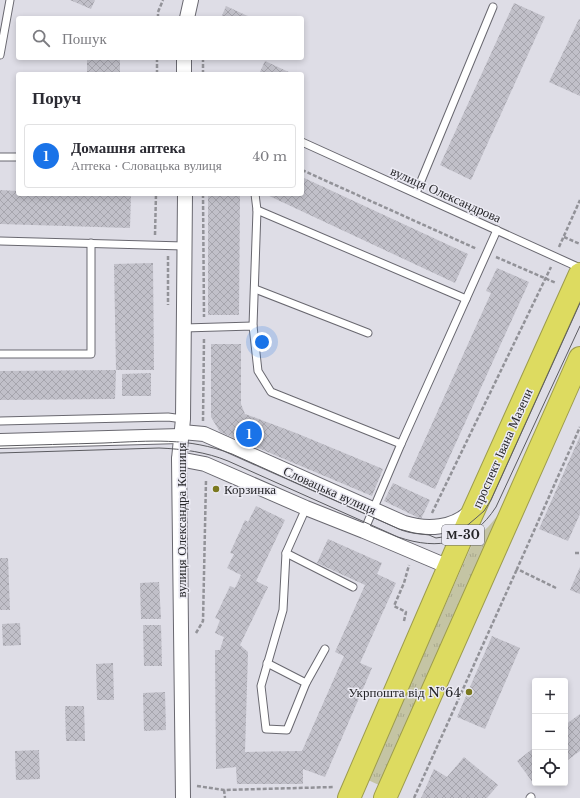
<!DOCTYPE html>
<html lang="uk">
<head>
<meta charset="utf-8">
<style>
  :root { --surface:#fff; --page:#f7f7f7; --text:#2b2b33; --muted:#7c7c81; --line:#e1e1e2; --accent:#1a73e8 }
  body { margin:0; font-family:"Libre Baskerville",serif; background:var(--page); color:var(--text) }
  .controls { position:absolute; right:12px; bottom:12px; display:grid; overflow:hidden; border-radius:4px; box-shadow:0 2px 6px #0003 }
  .controls button { width:36px; height:36px; display:grid; place-items:center; padding:0; border:0; border-bottom:1px solid var(--line); background:var(--surface); color:var(--text); font:20px sans-serif }
  .you { position:absolute; left:262px; top:342px; width:14px; height:14px; margin:-10px; border:3px solid #fff; border-radius:50%; background:#1a73e8; box-shadow:0 0 0 6px #1a73e833 }
  .badge { display:grid; place-items:center; width:26px; height:26px; border-radius:50%; background:var(--accent); color:#fff; font-size:13px; font-weight:700 }
  .pin { position:absolute; translate:-50% -50%; border:2px solid #fff; box-shadow:0 1px 4px #0006 }
  .list { margin:0; padding:0; list-style:none }
  h2 { display:flex; justify-content:space-between; align-items:center; height:52px; margin:0; padding:0 16px; font-size:17px }
  h2 small { font-size:13px; font-weight:400; color:var(--muted) }
  .list li { display:grid; grid-template-columns:26px 1fr auto; gap:12px; align-items:center; box-sizing:border-box; height:64px; margin:0 8px 8px; padding:0 8px; border:1px solid var(--line); border-radius:4px }
  .list b { display:block; font-size:15px; white-space:nowrap }
  .list p { margin:0; font-size:13px; white-space:nowrap; color:var(--muted) }
  .list em { font-size:13px; font-style:normal; color:var(--muted) }
  .icon { flex:none; width:22px; height:22px; fill:none; stroke:currentColor; stroke-width:2; stroke-linecap:round; stroke-linejoin:round }
  .map { position:relative; flex:none; width:580px; height:798px; overflow:hidden }
  .search { position:absolute; background:var(--surface); box-shadow:0 2px 6px #0003; left:16px; top:16px; width:288px; height:44px; display:flex; align-items:center; gap:10px; box-sizing:border-box; padding:0 14px; border-radius:4px; color:var(--muted); font-size:15px }
  .panel { position:absolute; background:var(--surface); box-shadow:0 2px 6px #0003; left:16px; top:72px; width:288px; height:124px; border-radius:4px }
  .map>svg:first-child { display:block }
</style>
</head>
<body>
<div class="map">
<svg width="580" height="798" viewBox="0 0 580 798">
  <defs>
    <pattern id="grass-tufts" width="24" height="20" patternUnits="userSpaceOnUse"><rect width="24" height="20" fill="#c4c4a4"/><path d="M3 7l-1-3M5 7V3M7 7l1-3M15 17l-1-3M17 17v-4M19 17l1-3" fill="none" stroke="#a8a88d"/></pattern>
    <pattern id="building-cross-hatch" width="8" height="8" patternUnits="userSpaceOnUse"><rect width="8" height="8" fill="#c1c0c9"/><path d="M0 0l8 8M0 8l8-8" fill="none" stroke="#a6a5ad"/></pattern>
  </defs>
  <rect width="100%" height="100%" fill="#dedde6"/>
  <!-- grass -->
  <path fill="url(#grass-tufts)" d="M499,514L379,785L368,780L474,540L488,527Z"/>
  <!-- building -->
  <g fill="url(#building-cross-hatch)">
    <path d="M70,0H95L91,9Z"/>
    <path d="M514,3L545,17L471,180L440,165Z"/>
    <path d="M226,6L252,18H221Z"/>
    <path d="M579,19L580,20V96L549,82Z"/>
    <rect x="87" y="58" width="33" height="16"/>
    <path d="M265,61L293,74H259Z"/>
    <path d="M302,177L468,254L455,283L265,194H302Z"/>
    <path d="M0,190L18,191V194H131L130,228L0,224Z"/>
    <path d="M208,194H240L239,315H208Z"/>
    <path d="M153,263L154,370H116L114,264Z"/>
    <path d="M497,268L529,282L435,489L408,477L491,293L486,291Z"/>
    <path d="M211,344H241V404L245,414L296,433L383,469L372,496L220,432L211,417Z"/>
    <path d="M116,370L115,399L0,400V371Z"/>
    <path d="M151,373V396H122V374Z"/>
    <path d="M580,436V514L568,541L539,529Z"/>
    <path d="M393,483L430,500L421,519L384,501Z"/>
    <path d="M256,506L285,520L256,581L268,587L240,645L248,652L245,752L302,751L344,656L335,652L365,585L317,563L328,539L382,563L377,574L396,583L360,663L372,668L325,777L303,769V784H237L236,767L216,769L215,650H220L224,637L215,633L220,620L215,618L230,586L235,588L241,575L227,568L234,554L230,553L245,520L248,522Z"/>
    <path d="M0,558H8L10,610H0Z"/>
    <path d="M580,567V594L570,590Z"/>
    <path d="M159,582L161,619H141L140,583Z"/>
    <path d="M20,623L21,645L3,646L2,624Z"/>
    <path d="M143,625H161L162,666H144Z"/>
    <path d="M492,636L520,648L485,729L457,717Z"/>
    <path d="M113,663L114,700H97L96,664Z"/>
    <path d="M165,692L166,730L144,731L143,693Z"/>
    <path d="M65,706H84L85,741H66Z"/>
    <path d="M580,714V751L565,762V725Z"/>
    <path d="M535,747V783L534,784L517,761Z"/>
    <path d="M39,750L40,779L16,780L15,751Z"/>
    <path d="M464,757L498,785L487,798H421L434,769L447,777Z"/>
  </g>
  <g fill="none" stroke-linecap="round" stroke-linejoin="round">
    <!-- lane casing -->
    <g stroke="#696870" stroke-width="9">
      <g id="lane">
        <path d="M0,55L10,0"/>
        <path d="M302,142L580,268"/>
        <path d="M0,157H18"/>
        <path d="M416,193L493,7"/>
        <path d="M255,194L257,210"/>
        <path d="M0,241L184,246"/>
        <path d="M255,289L368,333"/>
        <path d="M253,326L257,210L466,299"/>
        <path d="M184,328L253,326L258,371L271,392L401,444L364,531"/>
        <path d="M0,354H91V243"/>
        <path d="M0,421L168,417L183,419"/>
        <path d="M401,444L497,230"/>
        <path d="M306,508L286,553L283,610L261,686L266,729L287,730L306,683L325,649"/>
        <path d="M286,553L353,587"/>
        <path d="M267,663L306,683"/>
        <path d="M530,798L531,797"/>
      </g>
    </g>
    <!-- street casing -->
    <g stroke="#696870" stroke-width="16">
      <g id="street">
        <path d="M187,18L191,0"/>
        <path d="M184,74V58"/>
        <path d="M182,432L204,434L404,523C427,530 454,529 472,510"/>
        <path d="M0,441L181,436"/>
        <path d="M179,459L205,464L306,508L364,531L449,567"/>
        <path d="M183,798L179,459L183,419L185,194"/>
      </g>
    </g>
    <!-- highway casing -->
    <g stroke="#9d9c4d" stroke-width="24">
      <g id="highway">
        <path d="M349,798L467,525L580,274"/>
        <path d="M385,798L580,358"/>
      </g>
    </g>
    <!-- path -->
    <g stroke="#929298" stroke-width="2.5" stroke-dasharray="4 2" stroke-linecap="butt">
      <path d="M158,18V12L163,0"/>
      <path d="M203,58V74"/>
      <path d="M157,74V58"/>
      <path d="M302,170L477,249"/>
      <path d="M203,194L204,317"/>
      <path d="M155,235L156,194"/>
      <path d="M564,237L580,244"/>
      <path d="M559,247L580,200"/>
      <path d="M168,256V305"/>
      <path d="M496,257L556,283"/>
      <path d="M203,421L204,338"/>
      <path d="M432,513L551,267"/>
      <path d="M575,553H580"/>
      <path d="M556,588L517,569L580,427"/>
      <path d="M404,621L406,612L394,606L404,583L409,565"/>
      <path d="M196,633L203,621L206,480"/>
      <path d="M197,786L224,790L334,787"/>
      <path d="M224,790L225,798"/>
      <path d="M414,798L517,569"/>
    </g>
    <!-- lane -->
    <use href="#lane" stroke="#fff" stroke-width="7"/>
    <!-- street -->
    <use href="#street" stroke="#fff" stroke-width="14"/>
    <!-- highway -->
    <use href="#highway" stroke="#dddb60" stroke-width="22"/>
    <!-- tram -->
    <g stroke="#5b5b60" stroke-width="1">
      <path d="M0,446C35,445 70,444 104,443C150,441 188,437 232,454L399,529L414,533L429,535L436,538L449,536L457,534L476,518L484,511L491,500L580,303"/>
      <path d="M0,453L159,448C183,449 206,452 228,461L398,537C439,551 472,544 496,507L580,326"/>
    </g>
  </g>
  <!-- markers -->
  <g fill="#7b791f" stroke="#ebeaf3" stroke-width="1.5">
    <circle cx="216" cy="489" r="4"/>
    <circle cx="469" cy="692" r="4"/>
  </g>
  <g text-anchor="middle" stroke-width="3" stroke-linejoin="round" paint-order="stroke">
    <!-- shield labels -->
    <rect fill="#ebeaf3" stroke="#616166" stroke-width="1" x="442" y="525" width="42" height="20" rx="3"/>
    <g font-size="12" font-weight="bold" fill="#262629">
      <text x="463" y="539">М-30</text>
    </g>
    <!-- street labels -->
    <g font-size="13" fill="#262629" stroke="#ebeaf3">
      <text transform="translate(446 194) rotate(24)" y="5">вулиця Олександрова</text>
      <text transform="translate(502 448) rotate(-66)" y="5">проспект Івана Мазепи</text>
      <text transform="translate(330 490) rotate(24)" y="5">Словацька вулиця</text>
      <text transform="translate(181 520) rotate(-90)" y="5">вулиця Олександра Кошиця</text>
    </g>
    <!-- poi labels -->
    <g font-size="13" fill="#262629" stroke="#ebeaf3" text-anchor="start">
      <text x="224" y="494">Корзинка</text>
      <text x="461" y="697" text-anchor="end">Укрпошта від №64</text>
    </g>
  </g>
</svg>
<div class="controls">
<button>+</button>
<button>−</button>
<button><svg class="icon" aria-label="locate" viewBox="0 0 24 24"><circle cx="12" cy="12" r="6"/><path d="M12 2v4M12 18v4M2 12h4M18 12h4"/></svg></button>
</div>
<div class="you"></div>
<div class="pin badge" style="left:249px;top:434px">1</div>
<div class="search"><svg class="icon" aria-label="search" viewBox="0 0 24 24"><circle cx="10" cy="10" r="6"/><path d="M15 15l6 6"/></svg>Пошук</div>
<section class="panel">
<h2>Поруч<small></small></h2>
<ul class="list">
<li><span class="badge">1</span><div><b>Домашня аптека</b><p>Аптека · Словацька вулиця</p></div><em>40 m</em></li>
</ul>
</section>
</div>
</body>
</html>
